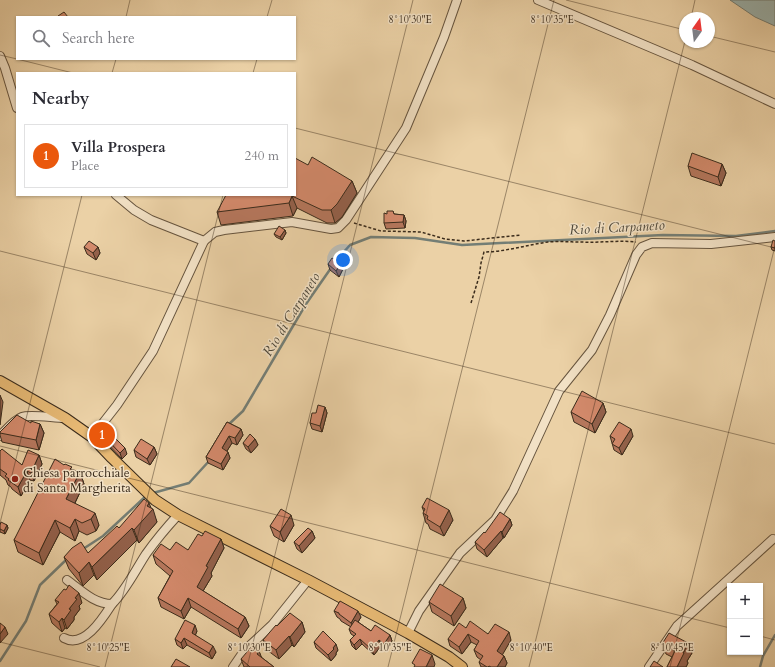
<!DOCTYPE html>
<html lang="en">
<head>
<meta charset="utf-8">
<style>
  :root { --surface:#fff; --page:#f7f7f7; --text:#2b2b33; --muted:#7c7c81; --line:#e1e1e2; --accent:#ea580c }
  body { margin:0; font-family:Cardo,serif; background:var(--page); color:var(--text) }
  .controls { position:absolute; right:12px; bottom:12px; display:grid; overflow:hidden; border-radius:0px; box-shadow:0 1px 3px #0004 }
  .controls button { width:36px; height:36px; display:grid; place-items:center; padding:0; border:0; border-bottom:1px solid var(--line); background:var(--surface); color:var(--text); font:20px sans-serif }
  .compass { position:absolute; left:679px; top:12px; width:36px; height:36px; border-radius:50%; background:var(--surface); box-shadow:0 1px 3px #0004; rotate:14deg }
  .you { position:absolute; left:343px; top:260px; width:14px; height:14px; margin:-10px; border:3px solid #fff; border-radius:50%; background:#1a73e8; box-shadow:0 0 0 6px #1a73e833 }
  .badge { display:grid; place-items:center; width:26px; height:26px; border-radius:50%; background:var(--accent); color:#fff; font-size:13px; font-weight:700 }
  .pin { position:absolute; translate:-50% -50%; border:2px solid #fff; box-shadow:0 1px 4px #0006 }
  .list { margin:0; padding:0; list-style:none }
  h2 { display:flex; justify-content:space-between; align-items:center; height:52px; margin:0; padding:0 16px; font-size:17px }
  h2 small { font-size:13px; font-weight:400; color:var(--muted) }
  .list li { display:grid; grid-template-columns:26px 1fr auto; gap:12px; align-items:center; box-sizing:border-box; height:64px; margin:0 8px 8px; padding:0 8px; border:1px solid var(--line); border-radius:0px }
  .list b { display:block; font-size:15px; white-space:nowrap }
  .list p { margin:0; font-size:13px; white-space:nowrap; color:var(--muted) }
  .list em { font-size:13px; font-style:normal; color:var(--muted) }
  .icon { flex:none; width:22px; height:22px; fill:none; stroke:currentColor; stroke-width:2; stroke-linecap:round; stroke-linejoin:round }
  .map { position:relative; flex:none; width:775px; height:667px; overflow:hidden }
  .search { position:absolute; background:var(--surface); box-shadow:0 1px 3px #0004; left:16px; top:16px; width:280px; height:44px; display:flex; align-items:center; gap:10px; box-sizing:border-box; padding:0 14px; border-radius:0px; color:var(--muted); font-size:15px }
  .panel { position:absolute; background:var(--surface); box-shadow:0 1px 3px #0004; left:16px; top:72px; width:280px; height:124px; border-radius:0px }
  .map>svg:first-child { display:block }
</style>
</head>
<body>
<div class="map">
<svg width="775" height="667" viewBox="0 0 775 667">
  <rect width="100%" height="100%" fill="#ebd1a6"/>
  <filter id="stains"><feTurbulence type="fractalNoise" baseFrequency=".005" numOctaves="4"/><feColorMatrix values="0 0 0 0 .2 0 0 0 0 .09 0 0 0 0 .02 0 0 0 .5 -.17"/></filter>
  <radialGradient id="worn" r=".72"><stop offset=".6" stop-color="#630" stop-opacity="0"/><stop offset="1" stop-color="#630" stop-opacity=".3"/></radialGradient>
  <!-- water -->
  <path fill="#9bb5b1" stroke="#747e75" d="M730,0H775V26L755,17Z"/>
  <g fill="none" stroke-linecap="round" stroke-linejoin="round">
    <!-- stream -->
    <g stroke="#747e75" stroke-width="2.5">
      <path d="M335,262L350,245L371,237L415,238L462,245L663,235L736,236L775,231"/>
      <path d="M228,425L243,411L306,304L331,268"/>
      <path d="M153,493L189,483L210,460"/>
      <path d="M83,549L103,536L146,496"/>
      <path d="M0,661L26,621L40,585L67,559"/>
      <path d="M760,667L763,656L775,635"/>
    </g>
    <!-- minor casing -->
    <g stroke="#66543e" stroke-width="10">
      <g id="minor">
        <path d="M538,0L692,65L775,104"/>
        <path d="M0,56L5,68L17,108"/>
        <path d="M116,195L134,210L151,220L204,241L215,232L224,230L292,222L331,229L338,228L346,220L406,128L444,37L457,0"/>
        <path d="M0,436C6,430 14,420 22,417C30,414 54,418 64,418"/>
        <path d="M92,437L117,405L153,351L204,241"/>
        <path d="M67,580C81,590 94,604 112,604C126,590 135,571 146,554C156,540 166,528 178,515"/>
        <path d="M408,633L419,611L460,553L495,520L513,491L559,391L592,350L610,315L636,255L642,247L652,243L711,244L775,237"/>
        <path d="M64,638C84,649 103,618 112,604"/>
        <path d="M233,667L244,651L272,625L308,580"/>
        <path d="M649,667L677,626L773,539"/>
      </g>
    </g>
    <!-- major casing -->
    <g stroke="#3a2b1b" stroke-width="12">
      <path id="major" d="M0,381L65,418L92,437L112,458L155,500L178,515L308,580L408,633L449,657L462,667"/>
    </g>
    <!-- path -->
    <g stroke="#3a2b1b" stroke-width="1.5" stroke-dasharray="3 2" stroke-linecap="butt">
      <path d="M354,223L381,231L421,232L445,239L464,241L521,235"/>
      <path d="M471,303L479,277L481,263L484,252C504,252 527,245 548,242C559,241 570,242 581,242C600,243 618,240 636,242"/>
    </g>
    <!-- minor -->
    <use href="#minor" stroke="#f2e1c5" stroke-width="8"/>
    <!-- major -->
    <use href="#major" stroke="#e6b873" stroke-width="10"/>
  </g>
  <!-- wall -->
  <g fill="#b6775d" stroke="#3a2b1b">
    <path d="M722,164L726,173L721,186L691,176L688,166Z"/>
    <path d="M308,165L352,181L357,193L342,217L335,223H327L297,208L293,216L221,225L217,212Z"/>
    <path d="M393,211L394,214L404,215L406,221L405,228L386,229L384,223Z"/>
    <path d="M285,230L286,233L282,240L276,237L274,234Z"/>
    <path d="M775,241V251L772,250L771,247Z"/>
    <path d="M84,247H98L100,253L96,260L87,254Z"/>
    <path d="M341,263L343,269L339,277L330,270L328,264Z"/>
    <path d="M603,403L606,412L595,433L574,422L571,412Z"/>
    <path d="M325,407L327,413L322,432L312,429L310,423L316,413Z"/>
    <path d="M227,422L241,429L243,435L237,445L232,443L227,451L230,458L223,470L208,463L206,457Z"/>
    <path d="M31,423L40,424L44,433L39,450L2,442L0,435V433Z"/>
    <path d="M98,430L127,454L122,459L100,436Z"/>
    <path d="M610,436H633L622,455L614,450Z"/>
    <path d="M255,439L258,445L251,453L246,449L243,443Z"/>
    <path d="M154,447L157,454L150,465L136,457L134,450Z"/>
    <path d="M0,451L22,465L39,455L42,464L34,481L30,480L21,496L12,489L11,487L8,485L6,480L0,475Z"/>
    <path d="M64,465L73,470L80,472L84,484L75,503L99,525L96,531L87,535L79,531L75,541L60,532L43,565L18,552L14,540Z"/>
    <path d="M422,507L453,520L444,536L430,529L428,524L426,523L423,513L424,512Z"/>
    <path d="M151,508L157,522L139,543L137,540L97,580L94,575L83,586L69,569L64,557L88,553L119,528Z"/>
    <path d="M510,519L512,525L504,538H503L487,557L477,549L475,542L485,533Z"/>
    <path d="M0,525H7L8,528L5,534L0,532Z"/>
    <path d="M294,525L284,542L274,536L270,526Z"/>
    <path d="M312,531L315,538L302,553L297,549L294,542Z"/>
    <path d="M202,536L221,539L224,548L211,573L212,576L203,591L245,617L249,626L241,638L191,607L184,619L161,607L158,598L170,576L156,564L153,555L170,550H188Z"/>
    <path d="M463,598L466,608L454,626L432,612L429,602Z"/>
    <path d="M55,600L82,603L79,606L80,609L74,617V620L67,629L65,628L62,632L52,623L49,614L57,604Z"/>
    <path d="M334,611L361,617L358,622L371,631L390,635L392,641L386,649L381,646L374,655L362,644L356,650L352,646L350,640L354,636L351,634L349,629L351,627L341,621L340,619L337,617Z"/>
    <path d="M302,622L305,632L294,647L292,645L279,659L267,650L263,640L277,626Z"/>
    <path d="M466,628L511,640L502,654L504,656L507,663L505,667H481L479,662L481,660L477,657L474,650L477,645L471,642L462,654L450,646L448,639Z"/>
    <path d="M197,631L195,635L216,652L212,659L187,645L183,649L177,645L175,639Z"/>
    <path d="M314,642L338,650L336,653V655L331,661L316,648Z"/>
    <path d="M662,644L692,653L687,661L688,663L686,667H667L672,657L666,654Z"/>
    <path d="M259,651L261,657L274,667H244L241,659Z"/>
  </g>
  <!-- shaded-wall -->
  <g fill="#94614c" stroke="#3a2b1b">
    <path d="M722,164L726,173L721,186L718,177Z"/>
    <path d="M352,181L357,193L342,217L335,223L331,210Z"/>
    <path d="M292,196L297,208L293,216L289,203Z"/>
    <path d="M404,215L406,221L405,228L403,222Z"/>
    <path d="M285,230L286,233L282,240L280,237Z"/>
    <path d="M98,247L100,253L96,260L93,253Z"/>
    <path d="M341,263L343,269L339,277L336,271Z"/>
    <path d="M0,395L3,402L0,425Z"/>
    <path d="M603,403L606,412L595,433L592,424Z"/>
    <path d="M325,407L327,413L322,432L320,426Z"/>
    <path d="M40,424L44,433L39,450L36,440Z"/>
    <path d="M241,429L243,435L237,445L235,438Z"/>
    <path d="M631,429L633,436L622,455L619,448Z"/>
    <path d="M229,436L232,443L225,454L222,448Z"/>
    <path d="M255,439L258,445L251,453L248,447Z"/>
    <path d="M154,447L157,454L150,465L147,459Z"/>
    <path d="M125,448L127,454L122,459L120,453Z"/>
    <path d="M228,452L230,458L223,470L221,464Z"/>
    <path d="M39,455L42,464L34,481L31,473Z"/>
    <path d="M27,471L30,480L21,496L18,487Z"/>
    <path d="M80,472L84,484L71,511L66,499Z"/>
    <path d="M149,503L152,510L153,509L157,522L139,543L134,530Z"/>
    <path d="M449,510L453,520L444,536L440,527Z"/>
    <path d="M95,513L99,525L96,531L91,519Z"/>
    <path d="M291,515L294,525L284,542L280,532Z"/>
    <path d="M75,519L79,531L75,541L70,528Z"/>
    <path d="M510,519L512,525L504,538L502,532Z"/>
    <path d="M55,520L60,532L43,565L39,553Z"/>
    <path d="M7,525L8,528L5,534L4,531Z"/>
    <path d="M132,528L137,540L97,580L92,567Z"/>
    <path d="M312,531L315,538L302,553L299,546Z"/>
    <path d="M501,531L503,538L487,557L484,550Z"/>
    <path d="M221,539L224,548L211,573L212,576L200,596L197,587L206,566Z"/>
    <path d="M89,562L94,575L83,586L79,573Z"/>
    <path d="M79,593L82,603L79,606L80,609L74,617V620L67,629L64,620L75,598Z"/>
    <path d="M188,598L191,607L184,619L181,611Z"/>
    <path d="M463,598L466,608L454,626L451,616Z"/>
    <path d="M358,611L361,617L354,629L351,623Z"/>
    <path d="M245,617L249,626L241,638L238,629Z"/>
    <path d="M62,618L65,628L62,632L59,622Z"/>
    <path d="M302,622L305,632L294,647L290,637Z"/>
    <path d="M195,625L197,631L194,639L192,633Z"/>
    <path d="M5,627L8,634L0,643V634Z"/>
    <path d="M509,632L511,640L500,659L497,651Z"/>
    <path d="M468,634L471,642L462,654L459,647Z"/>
    <path d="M390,635L392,641L386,649L384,644Z"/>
    <path d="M289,636L292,645L279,659L276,650Z"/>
    <path d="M184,638L187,645L183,649L181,643Z"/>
    <path d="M360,639L362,644L356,650L354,645Z"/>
    <path d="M379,640L381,646L374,655L372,650Z"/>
    <path d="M688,643L692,653L687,661L688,663L686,667H677Z"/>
    <path d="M336,644L338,650L336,653V655L331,661L328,655L333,648Z"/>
    <path d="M213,646L216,652L212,659L209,653Z"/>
    <path d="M259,651L263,661L257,654Z"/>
    <path d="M432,655L435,664L434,667H426Z"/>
    <path d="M504,656L507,663L505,667H497Z"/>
  </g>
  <!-- building -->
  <g fill="#d48a6c" stroke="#3a2b1b">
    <path d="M64,12L68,17H59L58,16Z"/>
    <path d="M692,153L722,164L718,177L688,166Z"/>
    <path d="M312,157L352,181L337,204L331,210H322L292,196L289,203L217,212L226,195H295V158L308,165Z"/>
    <path d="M387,211H393L394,214L404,215L403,222L384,223V213L387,214Z"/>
    <path d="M279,226L285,230L280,237L274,234Z"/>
    <path d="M773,240L775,241V248L771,247Z"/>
    <path d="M89,241L98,247L93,253L84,247Z"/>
    <path d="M332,258L341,263L336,271L328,264Z"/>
    <path d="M582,391L603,403L592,424L571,412Z"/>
    <path d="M318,405L325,407L320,426L310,423L312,413H316Z"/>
    <path d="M17,415L31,423V421L40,424L36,440L0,433V432Z"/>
    <path d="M227,422L241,429L235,438L229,436L222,448L228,452L221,464L206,457Z"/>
    <path d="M619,422L631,429L619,448L612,444L615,439L610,436Z"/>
    <path d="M102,425L125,448L120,453L98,430Z"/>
    <path d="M250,434L255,439L248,447L243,443Z"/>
    <path d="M141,439L154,447L147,459L134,450Z"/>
    <path d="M2,449L22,465L28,450L39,455L31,473L27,471L18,487L8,480L9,479L5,476L7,474L0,469V451Z"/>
    <path d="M55,459L64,465L65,464L72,467L70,469L80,472L66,499L95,513L91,519L82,523L75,519L70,528L55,520L39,553L14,540Z"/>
    <path d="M427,498L449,510L440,527L427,519L428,516L423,513L425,509L422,507Z"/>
    <path d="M144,499L149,503L147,506L153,509L134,530L132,528L92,567L89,562L79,573L64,557L72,548L81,542L88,553L117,526L119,528Z"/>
    <path d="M281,509L291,515L280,532L270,526Z"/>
    <path d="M500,512L510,519L502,532L501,531L484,550L475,542L484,532L485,533Z"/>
    <path d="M1,522L7,525L4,531L0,529V525Z"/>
    <path d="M308,528L312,531L299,546L294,542Z"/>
    <path d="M205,531L221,539L206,566L208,567L197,587L245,617L238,629L188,598L181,611L158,598L173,571L153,555L161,544L170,550L176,542L188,550L198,534L202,536Z"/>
    <path d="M440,584L463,598L451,616L429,602Z"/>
    <path d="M69,585L79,593L75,598L77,599L69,609L71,610L64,620L62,618L59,622L49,614L59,602L55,600L64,589L66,590Z"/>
    <path d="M340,601L358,611L351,623L339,614V613L334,611Z"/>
    <path d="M290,613L302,622L290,637L289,636L276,650L263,640L276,625L277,626Z"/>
    <path d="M185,620L195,625L192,633L213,646L209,653L184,638L181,643L175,639Z"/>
    <path d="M355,620L371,631L375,625L390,635L384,644L379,640L372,650L360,639L354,645L350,640L356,634L349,629Z"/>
    <path d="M470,621L488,634L495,624L509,632L497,651L504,656L497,667H491L489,666L488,667H487L479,662L483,656L474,650L479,641L468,634L459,647L448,639L459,623L466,628Z"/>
    <path d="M0,623L5,627L0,634Z"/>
    <path d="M323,631L336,644L333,648L334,649L328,655L314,642Z"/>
    <path d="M669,633L688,643L683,653H684L677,667H667L675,651L662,644Z"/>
    <path d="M252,646L259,651L257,654L274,667H250L241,659Z"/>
    <path d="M420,649L432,655L426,667H414L415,665L412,663Z"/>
    <path d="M176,659L190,667H171Z"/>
    <path d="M654,661L663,667H650Z"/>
  </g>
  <!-- ticks -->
  <path fill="none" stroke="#3a2b1b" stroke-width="1" stroke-opacity="0.45" d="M566,0L685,30M126,17L130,0M267,17L272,0M691,18L695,0M709,36L775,52M0,55L17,59M17,59L73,73M112,73L116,59M253,73L257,59M295,128L775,248M0,251L775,444M0,446L730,628M0,523L82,195M760,636L775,640M0,642L100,667M105,667L223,195M247,667L413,0M388,667L554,0M529,667L685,41M670,667L775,246"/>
  <!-- markers -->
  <circle fill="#8f2418" stroke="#f2e1c5" stroke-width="1.5" cx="15" cy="479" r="4"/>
  <g text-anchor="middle" stroke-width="3" stroke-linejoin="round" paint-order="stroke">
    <!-- poi labels -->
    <g font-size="13" fill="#3a2b1b" stroke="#f2e1c5" text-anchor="start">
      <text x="23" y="477">Chiesa parrocchiale<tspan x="23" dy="15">di Santa Margherita</tspan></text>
    </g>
    <!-- water labels -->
    <g font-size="14" font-style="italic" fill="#4d4739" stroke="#f2e1c5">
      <text transform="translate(617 227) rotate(-3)" y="5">Rio di Carpaneto</text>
      <text transform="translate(291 314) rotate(-58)" y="5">Rio di Carpaneto</text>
    </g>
  </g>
  <g font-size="10" text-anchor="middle" fill="#3a2b1b" stroke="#f2e1c5" stroke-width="3" stroke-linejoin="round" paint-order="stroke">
    <text x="410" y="23">8°10'30"E</text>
    <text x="552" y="23">8°10'35"E</text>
    <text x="108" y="651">8°10'25"E</text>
    <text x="249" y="651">8°10'30"E</text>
    <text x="390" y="651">8°10'35"E</text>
    <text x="531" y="651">8°10'40"E</text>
    <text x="672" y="651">8°10'45"E</text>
  </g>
  <rect width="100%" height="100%" filter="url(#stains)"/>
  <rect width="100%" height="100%" fill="url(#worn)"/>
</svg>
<div class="controls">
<button>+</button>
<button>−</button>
</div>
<svg class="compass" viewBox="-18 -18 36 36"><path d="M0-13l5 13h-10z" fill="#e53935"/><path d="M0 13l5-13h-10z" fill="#7c7c81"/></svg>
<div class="you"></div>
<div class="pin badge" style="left:102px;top:435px">1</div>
<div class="search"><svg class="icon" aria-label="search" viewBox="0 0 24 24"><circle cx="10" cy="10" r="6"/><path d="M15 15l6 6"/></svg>Search here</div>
<section class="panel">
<h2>Nearby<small></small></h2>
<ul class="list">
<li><span class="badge">1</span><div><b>Villa Prospera</b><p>Place</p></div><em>240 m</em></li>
</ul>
</section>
</div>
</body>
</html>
